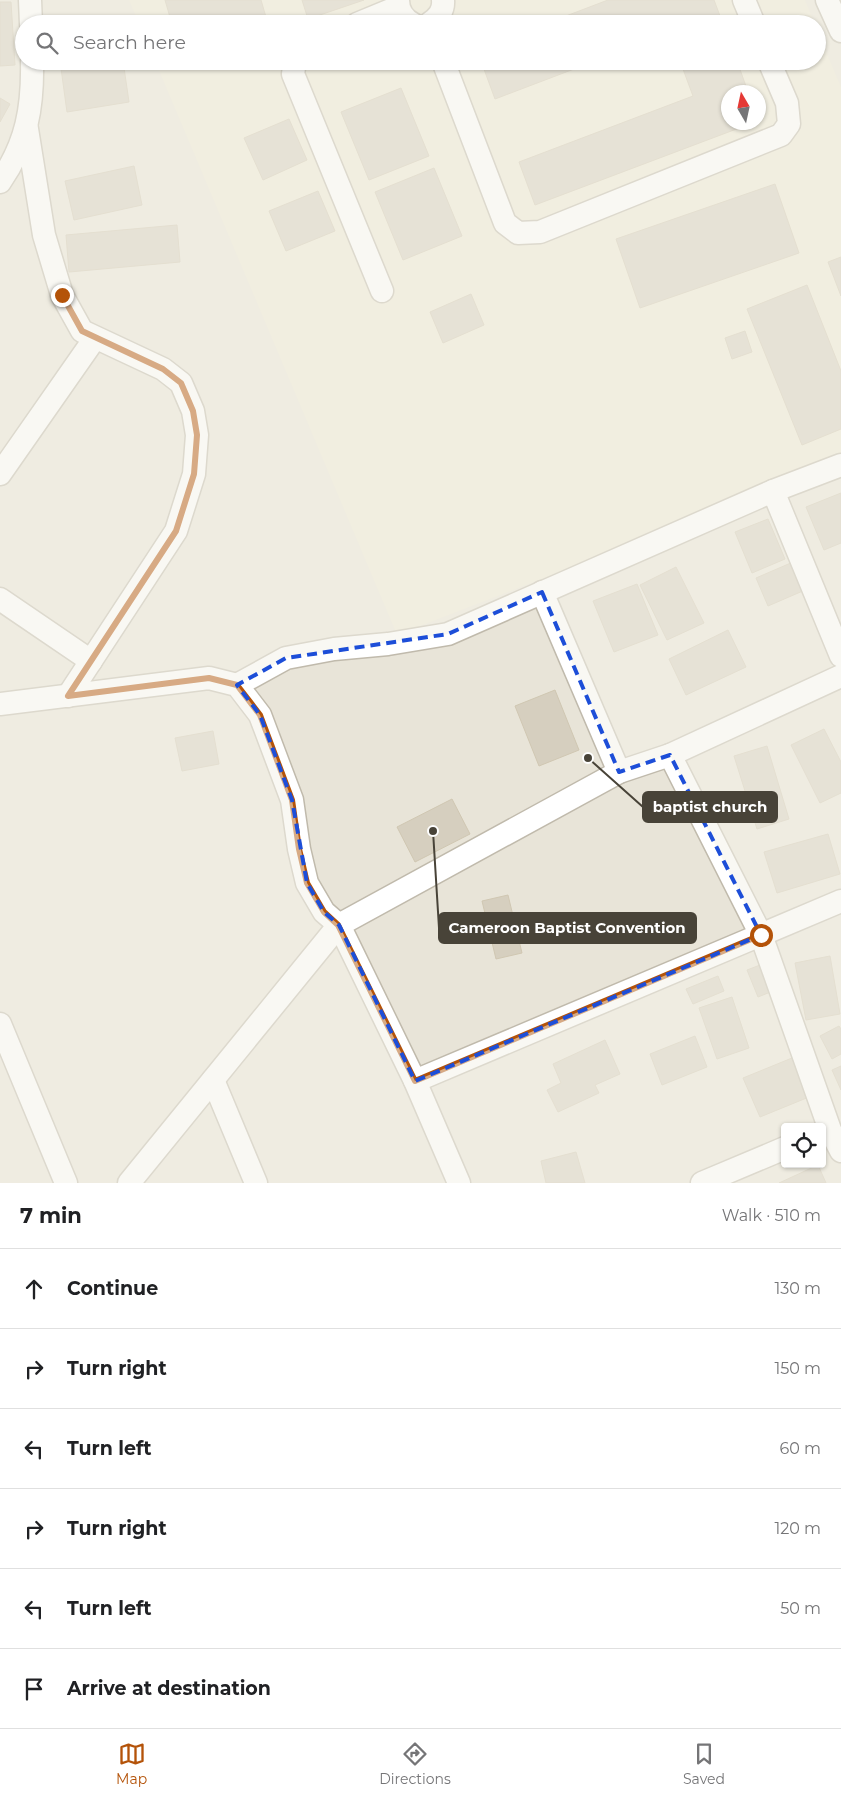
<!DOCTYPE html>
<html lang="en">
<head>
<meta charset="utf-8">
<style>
  :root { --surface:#fff; --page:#f6f6f6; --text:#202124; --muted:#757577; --line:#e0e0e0; --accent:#b45309 }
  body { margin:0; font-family:Montserrat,sans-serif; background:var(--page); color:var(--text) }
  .controls { position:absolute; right:15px; bottom:15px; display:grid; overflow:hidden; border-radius:5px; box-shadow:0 1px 4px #0004 }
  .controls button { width:45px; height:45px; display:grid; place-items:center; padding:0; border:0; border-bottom:1px solid var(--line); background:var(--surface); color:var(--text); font:25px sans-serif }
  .compass { position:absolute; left:721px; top:85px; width:45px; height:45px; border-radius:50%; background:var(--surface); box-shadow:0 1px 4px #0004; rotate:351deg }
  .stop { position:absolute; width:15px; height:15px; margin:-11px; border:4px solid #b45309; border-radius:50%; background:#fff }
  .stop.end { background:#b45309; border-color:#fff; box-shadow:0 1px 5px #0008 }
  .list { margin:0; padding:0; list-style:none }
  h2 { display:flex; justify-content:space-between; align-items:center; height:65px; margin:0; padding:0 20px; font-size:21px }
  h2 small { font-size:16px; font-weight:400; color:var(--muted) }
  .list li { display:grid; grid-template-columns:32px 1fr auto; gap:15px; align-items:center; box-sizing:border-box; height:80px; padding:0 20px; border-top:1px solid var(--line) }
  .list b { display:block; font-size:19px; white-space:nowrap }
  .list em { font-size:16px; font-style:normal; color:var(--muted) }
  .icon { flex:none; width:28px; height:28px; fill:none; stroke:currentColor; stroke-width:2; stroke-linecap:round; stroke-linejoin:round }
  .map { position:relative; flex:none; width:841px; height:1183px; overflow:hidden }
  .search { position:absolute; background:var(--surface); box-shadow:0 1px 4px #0004; left:15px; right:15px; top:15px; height:55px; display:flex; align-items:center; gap:12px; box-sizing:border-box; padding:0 18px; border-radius:28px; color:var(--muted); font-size:19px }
  .sheet { height:545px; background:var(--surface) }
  nav { display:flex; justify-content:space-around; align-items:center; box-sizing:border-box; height:70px; border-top:1px solid var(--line); background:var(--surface); font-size:14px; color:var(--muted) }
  nav a { display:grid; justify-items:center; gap:2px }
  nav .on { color:var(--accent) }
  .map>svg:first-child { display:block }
</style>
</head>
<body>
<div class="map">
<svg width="841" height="1183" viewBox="0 0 841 1183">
  <rect width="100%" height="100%" fill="#f4f2e9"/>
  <!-- residential -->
  <path fill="#e8e4d8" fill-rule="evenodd" d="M0,0H841V1183H0ZM24,24H817V61H24ZM728,92H758V122H728ZM785,1127H822V1164H785Z"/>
  <!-- education -->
  <g fill="#ede8d4" fill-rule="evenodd">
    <path d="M129,0H805L815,24H139Z"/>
    <path d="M817,30L841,87V463L397,635L155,61H817ZM728,92H758V122H728Z"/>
  </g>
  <!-- building -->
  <g fill="#d6cfbf" stroke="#d0c7b2">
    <path d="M165,0H261L268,24H172Z"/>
    <path d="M302,0H364L308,19Z"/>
    <path d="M608,0H714L723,24H545Z"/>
    <path d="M0,2H11L15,65L0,66Z"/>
    <path d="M117,18L118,24H75Z"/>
    <path d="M60,61H123L129,102L67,112Z"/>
    <path d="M184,61H212L187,69Z"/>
    <path d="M481,61H595L495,99Z"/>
    <path d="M680,61H737L748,92H728V122H755L535,205L519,162L693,96Z"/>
    <path d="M401,88L429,156L369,180L341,112Z"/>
    <path d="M0,98L10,104L0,122Z"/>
    <path d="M289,119L307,160L263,180L244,138Z"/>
    <path d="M134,166L142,205L74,220L65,181Z"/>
    <path d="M434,168L462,236L403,260L375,192Z"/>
    <path d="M775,184L799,253L640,308L616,239Z"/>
    <path d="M318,191L335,231L286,251L269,211Z"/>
    <path d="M177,225L180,262L69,272L66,235Z"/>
    <path d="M841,257V296L828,262Z"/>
    <path d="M807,285L841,371V429L802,445L747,309Z"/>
    <path d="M471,294L484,325L443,343L430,312Z"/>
    <path d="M745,331L752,352L732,359L725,338Z"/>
    <path d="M841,493V543L824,550L806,507Z"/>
    <path d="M768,519L785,559L752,573L735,532Z"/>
    <path d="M800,559L812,587L768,606L756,578Z"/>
    <path d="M676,567L704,623L667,640L640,585Z"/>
    <path d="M637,584L658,635L614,652L593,601Z"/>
    <path d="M728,630L746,667L686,695L669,659Z"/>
    <path d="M555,690L579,750L539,766L515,706Z"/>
    <path d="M824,729L841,762V793L820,803L791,745Z"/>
    <path d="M213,731L219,764L182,771L175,738Z"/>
    <path d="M767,746L789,819L757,829L734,756Z"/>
    <path d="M452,799L470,834L415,862L397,827Z"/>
    <path d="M828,834L840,874L777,893L764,852Z"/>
    <path d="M508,895L522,953L496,959L482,901Z"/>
    <path d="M830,956L840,1014L806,1020L795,963Z"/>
    <path d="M768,962L778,989L758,997L747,970Z"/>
    <path d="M718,976L724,991L693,1004L686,989Z"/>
    <path d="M732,997L749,1048L717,1059L699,1008Z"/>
    <path d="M839,1026L841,1029V1054L832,1059L820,1036Z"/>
    <path d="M695,1036L707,1067L662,1085L650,1054Z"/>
    <path d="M605,1040L620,1074L595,1085L599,1093L558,1112L547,1090L561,1083L553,1064Z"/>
    <path d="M792,1058L809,1097L760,1117L743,1078Z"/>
    <path d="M841,1066V1090L832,1070Z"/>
    <path d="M576,1152L585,1183H546L541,1161Z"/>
    <path d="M818,1165L826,1183H779Z"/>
  </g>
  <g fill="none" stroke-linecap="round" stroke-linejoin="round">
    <!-- minor casing -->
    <g stroke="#c0baac" stroke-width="25">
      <g id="minor">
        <path d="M30,0L31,24"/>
        <path d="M398,0C398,11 403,19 413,24"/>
        <path d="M744,0L754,24"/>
        <path d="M827,0L841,31"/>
        <path d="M357,24L398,7"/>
        <path d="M429,24C438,18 444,11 443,0"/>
        <path d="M295,61L293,74L382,291"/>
        <path d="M443,61L505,223L518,233L540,232L781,135L789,124L787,103L769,61"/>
        <path d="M27,129L44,235L62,295L82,331L163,369L181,383L193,411L197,435L194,474L176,531L68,696"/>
        <path d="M0,182C27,143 33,107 32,61"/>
        <path d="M0,474L95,338"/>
        <path d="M773,491L841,656"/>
        <path d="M542,592L619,772"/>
        <path d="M0,599L91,661"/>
        <path d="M237,685L286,658L334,649L388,644L448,634L773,491L841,465"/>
        <path d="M0,704L209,678L237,685L260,715L292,800L299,849L307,883L324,912L339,925L415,1081L459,1183"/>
        <path d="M670,755L761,935L830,1130L841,1151"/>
        <path d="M0,1024L66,1183"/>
        <path d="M213,1080L256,1183"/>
        <path d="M415,1081L841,901"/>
        <path d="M129,1183L339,925L619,772L670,755L841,676"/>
        <path d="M702,1183L785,1148"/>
      </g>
    </g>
    <!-- minor -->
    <use href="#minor" stroke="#fff" stroke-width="22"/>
  </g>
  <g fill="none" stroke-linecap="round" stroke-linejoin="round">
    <!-- route -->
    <path stroke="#b45309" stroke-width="6" d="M62,295L82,331L163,369L181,383L193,411L197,435L194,474L176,531L68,696L209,678L237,685L260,715L292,800L299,849L307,883L324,912L338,925L415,1081L761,935"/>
  </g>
  <!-- marked area -->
  <path d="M0 0H841V1183H0ZM542,592L619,772L670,755L761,935L415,1081L339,925L324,912L307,883L292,800L260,715L237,685L286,658L448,634Z" fill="#f4f2e9" fill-opacity=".55" fill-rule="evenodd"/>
  <path fill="none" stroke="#1d4ed8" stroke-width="4" stroke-dasharray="10 6" stroke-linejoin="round" d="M542,592L619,772L670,755L761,935L415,1081L339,925L324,912L307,883L292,800L260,715L237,685L286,658L448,634Z"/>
  <!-- callouts -->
  <path fill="none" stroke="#484338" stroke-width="2" d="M588 758L643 807M433 831L439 928"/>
  <g fill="#484338" stroke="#fff" stroke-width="2">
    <circle cx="588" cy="758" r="5"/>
    <circle cx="433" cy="831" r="5"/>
  </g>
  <g fill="#484338" stroke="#484338" stroke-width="2">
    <rect x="643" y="792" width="134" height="30" rx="5"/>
    <rect x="439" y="913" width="257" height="30" rx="5"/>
  </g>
  <g font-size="15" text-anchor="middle" font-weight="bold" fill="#fff">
    <text x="710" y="812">baptist church</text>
    <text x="567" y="933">Cameroon Baptist Convention</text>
  </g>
</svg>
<div class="controls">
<button><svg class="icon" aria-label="locate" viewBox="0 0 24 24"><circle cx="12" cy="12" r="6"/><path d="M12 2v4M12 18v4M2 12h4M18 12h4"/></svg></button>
</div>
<svg class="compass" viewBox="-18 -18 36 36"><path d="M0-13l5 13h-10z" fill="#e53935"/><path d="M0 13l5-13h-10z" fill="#757577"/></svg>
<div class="stop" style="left:761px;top:935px"></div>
<div class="stop end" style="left:62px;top:295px"></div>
<div class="search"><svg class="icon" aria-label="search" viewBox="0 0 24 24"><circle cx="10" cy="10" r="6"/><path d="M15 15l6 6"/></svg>Search here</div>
</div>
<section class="sheet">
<h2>7 min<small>Walk · 510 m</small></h2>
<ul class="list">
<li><svg class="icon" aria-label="ahead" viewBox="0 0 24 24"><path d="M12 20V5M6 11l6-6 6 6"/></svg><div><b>Continue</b></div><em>130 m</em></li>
<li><svg class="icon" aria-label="right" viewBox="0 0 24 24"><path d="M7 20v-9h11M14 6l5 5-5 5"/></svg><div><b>Turn right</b></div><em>150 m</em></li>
<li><svg class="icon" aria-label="left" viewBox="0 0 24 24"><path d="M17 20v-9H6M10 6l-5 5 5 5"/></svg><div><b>Turn left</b></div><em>60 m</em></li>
<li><svg class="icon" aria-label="right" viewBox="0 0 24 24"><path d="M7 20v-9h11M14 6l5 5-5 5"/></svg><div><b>Turn right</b></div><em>120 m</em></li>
<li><svg class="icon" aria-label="left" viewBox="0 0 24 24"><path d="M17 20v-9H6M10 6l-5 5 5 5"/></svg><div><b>Turn left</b></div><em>50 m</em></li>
<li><svg class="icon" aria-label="arrive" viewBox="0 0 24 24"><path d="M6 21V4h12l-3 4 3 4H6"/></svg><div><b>Arrive at destination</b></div></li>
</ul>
</section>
<nav>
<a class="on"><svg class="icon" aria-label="map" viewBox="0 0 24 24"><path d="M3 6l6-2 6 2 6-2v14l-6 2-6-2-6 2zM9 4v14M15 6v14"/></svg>Map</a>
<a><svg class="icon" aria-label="directions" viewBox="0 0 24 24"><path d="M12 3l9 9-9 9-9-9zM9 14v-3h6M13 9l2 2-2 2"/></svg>Directions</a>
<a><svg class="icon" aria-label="saved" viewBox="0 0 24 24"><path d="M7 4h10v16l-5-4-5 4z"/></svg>Saved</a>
</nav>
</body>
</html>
